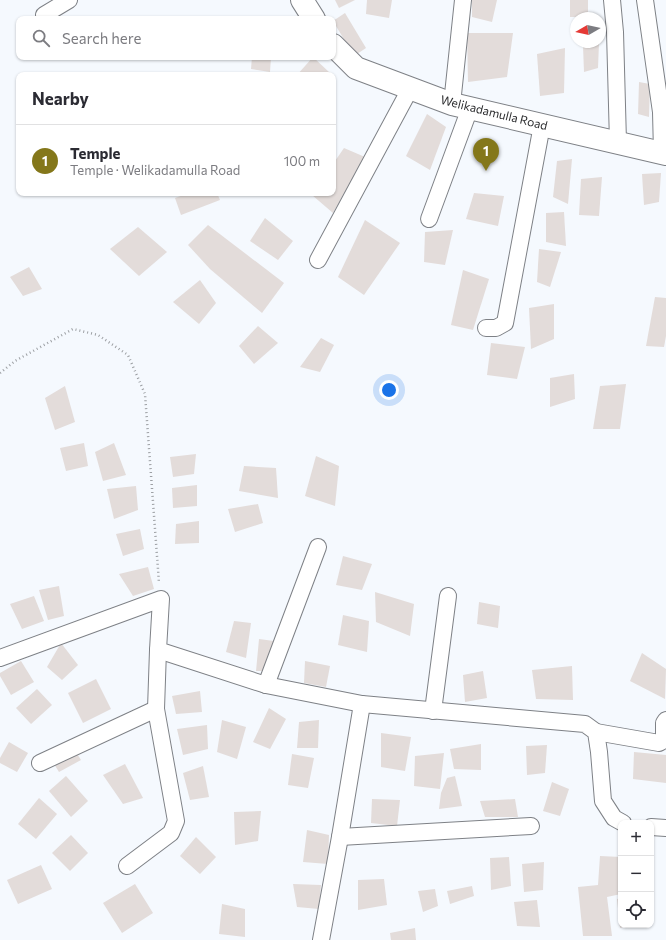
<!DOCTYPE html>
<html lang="en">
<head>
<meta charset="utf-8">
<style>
  :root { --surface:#fff; --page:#f2f2f3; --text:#2b2b33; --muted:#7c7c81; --line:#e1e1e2; --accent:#84771a }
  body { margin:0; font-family:Commissioner,sans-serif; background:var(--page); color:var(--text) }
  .controls { position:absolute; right:12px; bottom:12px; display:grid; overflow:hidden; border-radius:8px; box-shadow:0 1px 3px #0004 }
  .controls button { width:36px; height:36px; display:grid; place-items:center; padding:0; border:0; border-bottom:1px solid var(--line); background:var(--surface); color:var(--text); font:20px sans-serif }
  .compass { position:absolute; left:570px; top:12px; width:36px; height:36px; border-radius:50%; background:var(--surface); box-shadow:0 1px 3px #0004; rotate:261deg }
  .you { position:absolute; left:389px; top:390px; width:14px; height:14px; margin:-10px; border:3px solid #fff; border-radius:50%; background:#1a73e8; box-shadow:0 0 0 6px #1a73e833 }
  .badge { display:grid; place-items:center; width:26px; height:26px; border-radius:50%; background:var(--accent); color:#fff; font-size:13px; font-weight:700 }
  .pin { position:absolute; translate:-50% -33px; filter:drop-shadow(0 1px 2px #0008) }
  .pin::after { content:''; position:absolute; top:21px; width:14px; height:12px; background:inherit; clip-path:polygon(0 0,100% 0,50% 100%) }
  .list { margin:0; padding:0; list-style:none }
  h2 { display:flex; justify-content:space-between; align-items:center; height:52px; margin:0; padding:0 16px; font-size:17px }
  h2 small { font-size:13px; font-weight:400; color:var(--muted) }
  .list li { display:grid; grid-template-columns:26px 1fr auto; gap:12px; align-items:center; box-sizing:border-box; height:72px; padding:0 16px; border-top:1px solid var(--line) }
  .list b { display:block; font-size:15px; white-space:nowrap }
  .list p { margin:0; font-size:13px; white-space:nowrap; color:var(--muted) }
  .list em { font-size:13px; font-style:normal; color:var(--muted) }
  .icon { flex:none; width:22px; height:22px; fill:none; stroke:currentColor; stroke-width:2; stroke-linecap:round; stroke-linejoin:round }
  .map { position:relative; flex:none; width:666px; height:940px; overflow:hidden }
  .search { position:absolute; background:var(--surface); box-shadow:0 1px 3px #0004; left:16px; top:16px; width:320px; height:44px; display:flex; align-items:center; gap:10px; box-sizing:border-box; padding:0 14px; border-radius:8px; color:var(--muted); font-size:15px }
  .panel { position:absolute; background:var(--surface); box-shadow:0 1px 3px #0004; left:16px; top:72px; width:320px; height:124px; border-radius:8px }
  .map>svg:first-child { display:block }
</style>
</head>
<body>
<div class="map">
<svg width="666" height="940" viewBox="0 0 666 940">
  <rect width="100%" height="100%" fill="#f5f9fe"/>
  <!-- building -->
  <g fill="#e3dcda">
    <path d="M335,0H355L339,8Z"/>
    <path d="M367,0H392L389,18L366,14Z"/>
    <path d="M472,0H497L492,22L472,17Z"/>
    <rect x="570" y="0" width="18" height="17"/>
    <path d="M345,13L366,48L354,56L333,21Z"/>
    <path d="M467,33H513L507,77L468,82Z"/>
    <path d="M599,43L598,68L584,72L583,46Z"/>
    <path d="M565,48L564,93L540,96L537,54Z"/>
    <path d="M252,57H271L270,72L251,69Z"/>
    <path d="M313,57L330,73L327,75H297Z"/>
    <path d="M639,82L650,84L649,117L638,114Z"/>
    <path d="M427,114L446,127L430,170L406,156Z"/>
    <path d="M344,148L365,157L333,213L312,195L314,193H333V164Z"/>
    <path d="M572,159L568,204L553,197L557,161Z"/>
    <path d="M661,173L659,202L644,205L642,174Z"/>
    <path d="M602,177L599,216L579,215L581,179Z"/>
    <path d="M189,193H217L220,200L181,215L175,198Z"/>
    <path d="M474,193L504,196L498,226L466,219Z"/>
    <path d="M564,212L566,246L546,242V213Z"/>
    <path d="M265,218L293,241L278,260L250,241Z"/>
    <path d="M365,220L400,243L364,295L338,277Z"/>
    <path d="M208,225L284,283L262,313L210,269L188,245Z"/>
    <path d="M138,227L167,252L139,276L110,249Z"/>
    <path d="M453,230L445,265L424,262L425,232Z"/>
    <path d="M539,249L561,252L550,287L537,282Z"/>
    <path d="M29,267L42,289L23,296L10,277Z"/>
    <path d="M463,270L489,279L473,330L451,325Z"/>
    <path d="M200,280L216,303L199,324L173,302Z"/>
    <path d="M655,297L666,298V336L664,347L646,346Z"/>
    <path d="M554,304V339L531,349L529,308Z"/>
    <path d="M258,326L278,343L254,364L239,346Z"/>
    <path d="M321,338L334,345L320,372L300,367Z"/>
    <path d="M491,343L525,347L517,379L487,375Z"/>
    <path d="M574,374L575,399L550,407V378Z"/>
    <path d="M626,384L620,429H593L600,386Z"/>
    <path d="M65,386L75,422L55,430L45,398Z"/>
    <path d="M84,443L88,466L66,471L60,448Z"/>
    <path d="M114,443L126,475L103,481L95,452Z"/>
    <path d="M196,454L194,474L173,477L170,457Z"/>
    <path d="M316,456L339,466L335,506L305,496Z"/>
    <path d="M244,466L276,468L278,498L239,491Z"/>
    <path d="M197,485V506L173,508L172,488Z"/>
    <path d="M136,486L138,510L114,519L107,489Z"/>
    <path d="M258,504L263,523L235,532L228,509Z"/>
    <path d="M199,521V543L175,544L176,524Z"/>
    <path d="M140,529L144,549L123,556L116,534Z"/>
    <path d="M343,556L372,564L362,590L336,585Z"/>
    <path d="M148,567L154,589L133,596L119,574Z"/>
    <path d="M59,586L64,616L48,620L39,590Z"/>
    <path d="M375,592L414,604L410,636L376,622Z"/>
    <path d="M34,596L44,621L22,629L10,604Z"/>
    <path d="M479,602L500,606L498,628L477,624Z"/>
    <path d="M343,615L369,621L367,652L338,645Z"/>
    <path d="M234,621L251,623L246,658L226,652Z"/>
    <path d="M259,639L274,641L266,671H256Z"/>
    <path d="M61,643L78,665L62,680L47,667Z"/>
    <path d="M642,653L666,669L665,699L630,681Z"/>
    <path d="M21,661L34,682L11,695L0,676V673Z"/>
    <path d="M305,661L330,666L326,687L304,683Z"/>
    <path d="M572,666L573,700L536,699L532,670Z"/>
    <path d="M483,671L487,698L465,702L463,675Z"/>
    <path d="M96,679L111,709L83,723L68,693Z"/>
    <path d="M37,689L52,705L31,724L16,708Z"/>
    <path d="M200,691L202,712L176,714L172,696Z"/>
    <path d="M269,708L286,719L270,749L253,742Z"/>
    <path d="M222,720L246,727L237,759L217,752Z"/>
    <path d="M319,720L318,748H297L299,722Z"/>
    <path d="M207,725L208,749L183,755L177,729Z"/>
    <path d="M381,733L411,737L405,771L381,767Z"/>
    <path d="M9,742L28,753L17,772L0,763V758Z"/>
    <path d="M481,744V770L454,769L450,749Z"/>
    <path d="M547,745L545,773L527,775L526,746Z"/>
    <path d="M76,752L81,760L59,772L54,764Z"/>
    <path d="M634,752L666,755V783L633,779Z"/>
    <path d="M444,753L440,789L414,786L415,756Z"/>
    <path d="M292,754L314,758L308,788L288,785Z"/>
    <path d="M125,764L143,798L123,804L103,775Z"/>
    <path d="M203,766L209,797L190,800L183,773Z"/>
    <path d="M66,776L88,801L71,817L49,791Z"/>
    <path d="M455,776L462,806L439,809L441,793L447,778Z"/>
    <path d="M552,782L569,789L560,816L543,811Z"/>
    <path d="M39,798L57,814L36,839L18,824Z"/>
    <path d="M372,799L400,800L397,826L371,823Z"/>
    <path d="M515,799L518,817H485L480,801Z"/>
    <path d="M261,811L258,841L235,845L234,812Z"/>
    <path d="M307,830L329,835L328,864L303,862Z"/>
    <path d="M71,835L88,853L70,871L52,853Z"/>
    <path d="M196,837L216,857L200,874L180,856Z"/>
    <path d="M600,856L621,857V894L607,897L612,936H583L578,887L598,885Z"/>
    <path d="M509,857L511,886L491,890L490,858Z"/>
    <path d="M544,862L543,890L524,892L522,864Z"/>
    <path d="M41,865L52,889L18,904L7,880Z"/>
    <path d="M384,879L387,905L358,910V880Z"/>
    <path d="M135,884L153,913L122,933L103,903Z"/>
    <path d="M293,884L321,885L319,909L297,907Z"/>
    <path d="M472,886L474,896L450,904L447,891Z"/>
    <path d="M435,889L438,906L423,912L418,891Z"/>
    <path d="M621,898V925H630L620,928L617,899Z"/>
    <path d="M537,900L540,927L517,926L514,902Z"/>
    <path d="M222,904L245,909V937L219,934Z"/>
    <path d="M415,928L416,940H391L390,933Z"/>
  </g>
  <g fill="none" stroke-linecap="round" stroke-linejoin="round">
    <!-- street casing -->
    <g stroke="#7e8186" stroke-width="18">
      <g id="street">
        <path d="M612,0L615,32L618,142"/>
        <path d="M645,0L661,112L662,152"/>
        <path d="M44,15L69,0"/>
        <path d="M452,104L463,0"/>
        <path d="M429,219L470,108"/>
        <path d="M318,260L410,89"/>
        <path d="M486,328H496L505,323L542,125"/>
        <path d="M0,658L161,599L158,650L266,685L362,704"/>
        <path d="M266,685L318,547"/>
        <path d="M433,711L448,596"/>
        <path d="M596,732L659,743L664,740V723L666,720"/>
        <path d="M40,763L156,709"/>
        <path d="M651,827L666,828"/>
        <path d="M340,837L531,826"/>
        <path d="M127,866L171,833L176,821L156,709L158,650"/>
        <path d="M321,940L340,837L362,704L585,724L596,732L599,752L603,801L614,818L623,823"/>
      </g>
    </g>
    <!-- secondary casing -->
    <g stroke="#7e8186" stroke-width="24">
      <g id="secondary">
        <path d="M302,0L314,19"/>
        <path d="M333,45L356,68L452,104L666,154"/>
      </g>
    </g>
    <!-- path -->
    <path stroke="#9da0a4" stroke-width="2.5" stroke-dasharray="1 3" stroke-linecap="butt" d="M0,373L15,361L73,329L98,335L128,355L145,394L159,583"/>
    <!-- street -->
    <use href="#street" stroke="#fff" stroke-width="16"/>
    <!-- secondary -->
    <use href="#secondary" stroke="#fff" stroke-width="22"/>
  </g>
  <g text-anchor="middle" stroke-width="3.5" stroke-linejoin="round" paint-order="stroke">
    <!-- street labels -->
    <g font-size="12" fill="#2c2d2f" stroke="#fff">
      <text transform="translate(494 113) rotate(14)" y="4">Welikadamulla Road</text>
    </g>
  </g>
</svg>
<div class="controls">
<button>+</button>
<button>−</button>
<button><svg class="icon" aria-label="locate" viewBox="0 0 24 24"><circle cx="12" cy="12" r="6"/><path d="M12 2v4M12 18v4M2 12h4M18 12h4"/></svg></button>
</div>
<svg class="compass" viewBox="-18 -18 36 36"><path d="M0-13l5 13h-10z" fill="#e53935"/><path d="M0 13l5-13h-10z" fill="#7c7c81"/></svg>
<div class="you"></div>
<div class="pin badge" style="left:486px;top:171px">1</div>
<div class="search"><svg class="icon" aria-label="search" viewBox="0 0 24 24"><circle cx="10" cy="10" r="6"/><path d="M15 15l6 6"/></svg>Search here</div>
<section class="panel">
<h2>Nearby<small></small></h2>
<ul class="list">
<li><span class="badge">1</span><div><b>Temple</b><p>Temple · Welikadamulla Road</p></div><em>100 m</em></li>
</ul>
</section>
</div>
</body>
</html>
